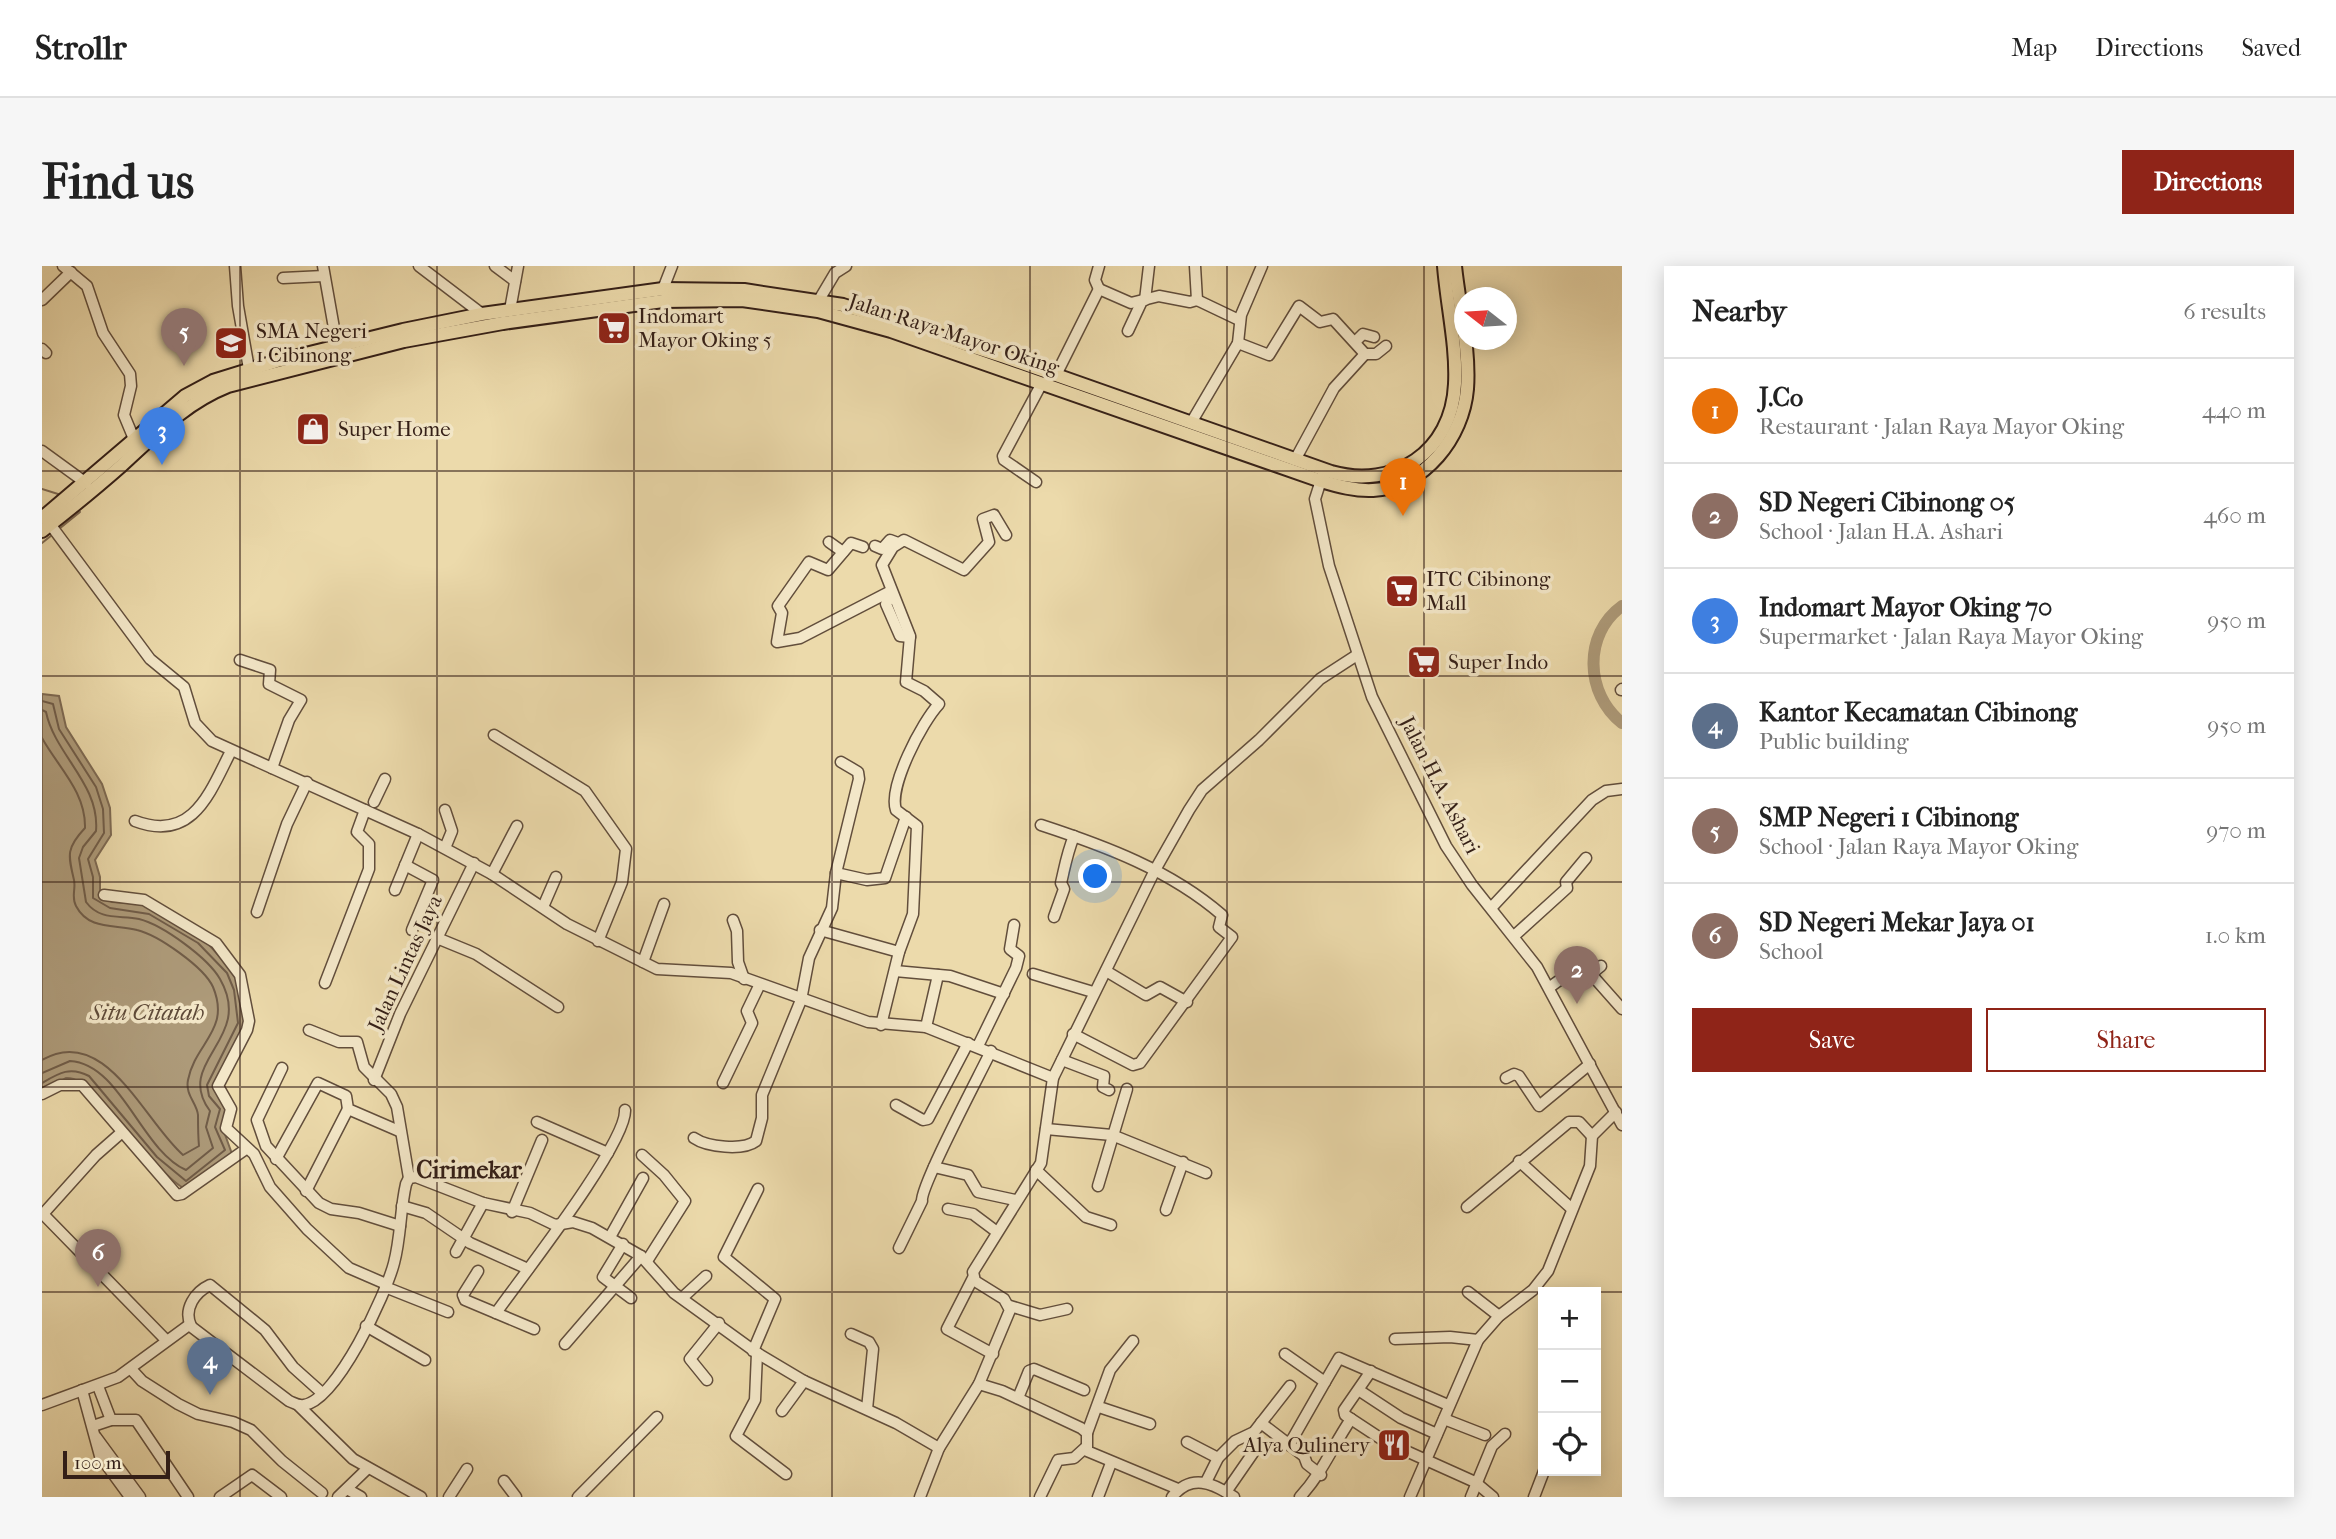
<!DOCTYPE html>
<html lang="en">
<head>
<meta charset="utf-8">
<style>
  :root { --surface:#fff; --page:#f6f6f6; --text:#222; --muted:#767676; --line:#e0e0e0; --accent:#8f2418 }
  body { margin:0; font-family:"IM FELL French Canon",serif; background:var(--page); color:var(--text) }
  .controls { position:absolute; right:21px; bottom:21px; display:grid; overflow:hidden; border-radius:0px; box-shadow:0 4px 18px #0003 }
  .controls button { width:63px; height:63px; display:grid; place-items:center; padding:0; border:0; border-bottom:2px solid var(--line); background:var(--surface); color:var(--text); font:35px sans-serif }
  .compass { position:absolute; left:1412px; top:21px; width:63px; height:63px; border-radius:50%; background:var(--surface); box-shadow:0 4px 18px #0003; rotate:287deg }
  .scale { position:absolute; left:21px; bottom:18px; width:107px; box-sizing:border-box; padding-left:7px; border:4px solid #341f17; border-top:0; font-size:19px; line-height:24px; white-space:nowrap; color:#341f17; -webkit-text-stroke:5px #f3e7c8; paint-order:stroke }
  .you { position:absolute; left:1054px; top:611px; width:24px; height:24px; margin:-18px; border:5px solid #fff; border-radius:50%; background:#1a73e8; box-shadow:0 0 0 10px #1a73e833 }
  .badge { display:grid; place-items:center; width:46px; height:46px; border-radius:50%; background:var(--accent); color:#fff; font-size:23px; font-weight:700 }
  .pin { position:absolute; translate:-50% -58px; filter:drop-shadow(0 2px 4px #0008) }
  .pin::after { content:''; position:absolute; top:37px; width:24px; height:21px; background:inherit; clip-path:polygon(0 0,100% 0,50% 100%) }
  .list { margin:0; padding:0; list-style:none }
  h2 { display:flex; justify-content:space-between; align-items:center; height:91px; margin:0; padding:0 28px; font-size:30px }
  h2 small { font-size:23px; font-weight:400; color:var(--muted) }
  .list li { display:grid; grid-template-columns:46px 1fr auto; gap:21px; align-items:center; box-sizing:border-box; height:105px; padding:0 28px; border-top:2px solid var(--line) }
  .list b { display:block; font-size:26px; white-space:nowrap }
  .list p { margin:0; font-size:23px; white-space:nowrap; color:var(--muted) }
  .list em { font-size:23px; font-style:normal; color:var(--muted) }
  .actions { display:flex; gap:14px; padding:21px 28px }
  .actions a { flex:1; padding:16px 0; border:2px solid var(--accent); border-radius:0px; text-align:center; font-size:24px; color:var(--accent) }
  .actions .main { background:var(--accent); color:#fff }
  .icon { flex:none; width:38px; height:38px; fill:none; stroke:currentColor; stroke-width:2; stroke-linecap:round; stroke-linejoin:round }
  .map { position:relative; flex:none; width:1580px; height:1231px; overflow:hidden; border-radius:0px }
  header { display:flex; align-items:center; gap:42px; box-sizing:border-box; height:98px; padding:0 35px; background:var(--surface); border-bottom:2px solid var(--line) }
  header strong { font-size:33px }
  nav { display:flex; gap:38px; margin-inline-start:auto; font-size:24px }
  .intro { display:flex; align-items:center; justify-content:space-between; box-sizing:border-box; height:168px; padding:0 42px }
  h1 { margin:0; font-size:49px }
  .button { padding:18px 32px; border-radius:0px; background:var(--accent); color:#fff; font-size:24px; font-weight:700 }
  main { display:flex; gap:42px; padding:0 42px }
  aside { flex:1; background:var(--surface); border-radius:0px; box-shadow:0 4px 18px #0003 }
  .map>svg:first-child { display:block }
</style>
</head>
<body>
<header>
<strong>Strollr</strong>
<nav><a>Map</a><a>Directions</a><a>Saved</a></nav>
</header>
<div class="intro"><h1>Find us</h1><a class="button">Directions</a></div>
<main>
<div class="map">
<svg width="1580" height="1231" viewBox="0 0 1580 1231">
  <rect width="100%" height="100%" fill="#ecdaab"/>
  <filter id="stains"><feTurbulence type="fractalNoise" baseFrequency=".00286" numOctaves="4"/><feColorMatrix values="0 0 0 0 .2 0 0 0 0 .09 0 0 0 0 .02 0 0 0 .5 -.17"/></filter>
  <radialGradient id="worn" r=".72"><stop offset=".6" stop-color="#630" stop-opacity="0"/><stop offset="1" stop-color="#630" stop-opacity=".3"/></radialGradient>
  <!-- water -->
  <path fill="#ad9a79" stroke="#7d6952" stroke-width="2" d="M0,428L17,430L24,461L60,518L68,542L69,569L53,594L58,611V630L70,636L99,638L161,672L194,709L203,757L172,820L184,839L181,863L190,888L143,923C108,904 55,809 24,812L0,826Z"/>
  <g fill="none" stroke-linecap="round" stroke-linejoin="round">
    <!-- shore -->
    <g stroke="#705c48" stroke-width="2">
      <path d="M0,435L11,438L17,463L54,521L61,543L62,567L46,593L51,611V632L68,642L107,648L156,677L185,707L192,724L196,757L165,819L167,830L178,843L173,861L183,884L144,915L115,891L47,810C28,800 17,807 0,817"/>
      <path d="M0,444L4,446C13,489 58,518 54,565L41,581L37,592L44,636C58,655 78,649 97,653C121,659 166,692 178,713C213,774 131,795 168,845L164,861L171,882L144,904C99,884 79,798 28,795L0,807"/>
      <path d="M0,472C16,501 44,526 43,562C24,582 26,589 32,614C34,623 29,631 34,640C47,665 74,658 95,664C116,669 162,701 171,721C189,764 153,777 146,814C143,829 155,837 156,849C156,859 156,870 157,880L141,889C102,855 63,757 0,794"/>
    </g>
    <!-- stream -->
    <g stroke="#7d6952" stroke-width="2">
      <path d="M0,223L16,228"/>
      <path d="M17,263L38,246"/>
      <path d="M0,277L10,269"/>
    </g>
    <!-- river -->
    <path stroke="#ad9a79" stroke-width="12" d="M1580,340C1541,368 1543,428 1580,457"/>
    <!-- minor casing -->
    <g stroke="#624e3c" stroke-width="13">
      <g id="minor">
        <path d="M21,0L45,20L61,67L88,108L89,120L82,149L92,173"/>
        <path d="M193,0L196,40L207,103"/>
        <path d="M281,0L295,79"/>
        <path d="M377,0L440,48"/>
        <path d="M453,0L473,15"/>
        <path d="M1153,0L1155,34"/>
        <path d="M241,12L282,10"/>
        <path d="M621,23L630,0"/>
        <path d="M1057,23L1089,37L1117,30L1148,36L1155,34L1197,54"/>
        <path d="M1057,23L1053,14L1057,0"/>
        <path d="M0,34L29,6"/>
        <path d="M777,34L793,7L804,0"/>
        <path d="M1103,34L1107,0"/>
        <path d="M468,44L476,0"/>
        <path d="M1086,65L1100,35"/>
        <path d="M1313,76L1321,68L1332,71"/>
        <path d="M1196,77L1227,89L1257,40L1278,56L1291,53L1323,88"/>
        <path d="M0,83L4,87"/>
        <path d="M1323,88H1334L1344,80"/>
        <path d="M1014,109L1057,23"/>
        <path d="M1149,157L1196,77L1199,49L1220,0"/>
        <path d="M0,185L44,217"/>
        <path d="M1253,194L1292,122L1323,88"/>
        <path d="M1281,208L1273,233L1287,300L1330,431L1404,580L1430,619L1495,701L1580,859"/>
        <path d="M994,216L962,194L961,190L1000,117"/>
        <path d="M5,254L108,393L142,421L153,457L170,475L376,568L450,608L525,658L615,703L689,707L826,756L884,761L1011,812"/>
        <path d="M787,276L801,286"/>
        <path d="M833,280L840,283L848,274L856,277"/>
        <path d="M821,281L809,277L786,304L767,296L736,340L740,347L735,376L758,372L849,325"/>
        <path d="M850,327L844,338L858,370L868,371"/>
        <path d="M198,394L228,404L227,418L259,434L247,454L230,502"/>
        <path d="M1579,424L1580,423"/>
        <path d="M452,469L543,525L584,583L580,616L556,675"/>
        <path d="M332,536L343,513"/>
        <path d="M403,544L410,565L403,582"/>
        <path d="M93,555C151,577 168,526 189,485"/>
        <path d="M999,559C1063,580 1128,604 1180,649L1177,661L1190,671L1098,797L1091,799L1031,768"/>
        <path d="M363,599L391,614L370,664"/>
        <path d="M794,607L825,614L843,612L864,551"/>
        <path d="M450,608L475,560"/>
        <path d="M353,624L376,568"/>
        <path d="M62,629L102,634L174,677L198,709L207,755L205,764L176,820L189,843L184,862L212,888L228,921L265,963L307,1002L344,1018"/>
        <path d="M501,641L514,611"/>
        <path d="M1450,641L1550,534L1564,525L1580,523"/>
        <path d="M215,646L245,558L265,516"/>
        <path d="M1012,651L1022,623L1019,617C1023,600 1025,587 1032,570"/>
        <path d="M691,654L695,665L696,696L702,713"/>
        <path d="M778,664L857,686"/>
        <path d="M1472,670L1525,622L1524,616L1544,592"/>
        <path d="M395,672L434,688L516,741"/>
        <path d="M601,696L622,638"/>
        <path d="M853,705L908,710L962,728"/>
        <path d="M1064,705L1104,729L1118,721L1145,736"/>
        <path d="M991,708L1051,726"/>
        <path d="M1549,708L1580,743"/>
        <path d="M283,717L327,603V578L315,566L323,544"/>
        <path d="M1508,721L1537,700L1549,708L1559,700"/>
        <path d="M839,759L857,686L871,648L875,560L854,544C846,521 880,456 897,438L882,425L864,416L868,370L840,299L851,281L862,274L922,304L947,276L941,253L952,249L964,269"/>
        <path d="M884,761L896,709"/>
        <path d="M267,764L297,776H315L322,801L349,828L355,841L367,912"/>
        <path d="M936,780L974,702L977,690L968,683L972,659"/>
        <path d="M1020,794L1062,810L1061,821L1067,824"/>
        <path d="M240,802L215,854L224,880L277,937L289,943L317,947L358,960"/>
        <path d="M1464,812L1472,808L1477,810L1497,840L1548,798"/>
        <path d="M332,814L358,748L432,597"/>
        <path d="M681,817L710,757L705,745L717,720"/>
        <path d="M0,828L18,819H40L135,929L140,928L204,883"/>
        <path d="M854,839L881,854L886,853L926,777"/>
        <path d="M495,856L566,887"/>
        <path d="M1004,863L1070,869L1164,907"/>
        <path d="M652,872C665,881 701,885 714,875L720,852V829L759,734L767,692L790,642L794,607L817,513L816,506L799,496"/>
        <path d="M600,889L622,909L643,935L605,995"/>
        <path d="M234,893L276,817L304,830L306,843L357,865"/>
        <path d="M1477,895L1530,943"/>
        <path d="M892,901L926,909L936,926L973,934"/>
        <path d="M994,904L1044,951L1069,959"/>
        <path d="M1056,920L1085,823"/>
        <path d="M264,925L306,843"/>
        <path d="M360,940L384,947L428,977L486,1003"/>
        <path d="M1425,941L1527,856H1537L1550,870"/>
        <path d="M906,943L931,948L955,966"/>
        <path d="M1124,944L1141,896"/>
        <path d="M470,946L500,874"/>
        <path d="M0,947L124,1074"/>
        <path d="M1,948L54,889L79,867"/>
        <path d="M568,971L601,912"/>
        <path d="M581,978L561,1011L589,1032"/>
        <path d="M857,982L880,935C878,921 938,808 949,785"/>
        <path d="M414,986L441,937"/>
        <path d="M436,1005L421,1029L423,1034L492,1063"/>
        <path d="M931,1012L905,1063L951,1088"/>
        <path d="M343,1021L406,1046"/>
        <path d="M1426,1026L1457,1050"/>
        <path d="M640,1032L664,1010"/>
        <path d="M968,1040L998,1049L1025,1043"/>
        <path d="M454,1047C478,1013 585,877 583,844"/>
        <path d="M149,1060C141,1043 153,1026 168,1019L223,1064L251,1101L280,1127"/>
        <path d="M324,1060L383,1094"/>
        <path d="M809,1068L827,1076L831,1083L825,1143"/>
        <path d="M1353,1073L1408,1071L1436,1074"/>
        <path d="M523,1078L599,990"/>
        <path d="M711,1085L733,1033L682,991L716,923"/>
        <path d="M715,1087L713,1134L694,1170L744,1208"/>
        <path d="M1243,1088L1283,1116L1297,1092L1406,1139"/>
        <path d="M89,1103L100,1115L136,1138L156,1148L191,1156L209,1164L240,1195L280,1227"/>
        <path d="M1329,1105L1302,1144L1303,1149L1344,1176L1433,1216L1451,1231"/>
        <path d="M665,1114L648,1093L677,1057"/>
        <path d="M937,1118L960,1125L1039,1162L1045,1167V1185L1136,1223"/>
        <path d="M56,1120L69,1154"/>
        <path d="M40,1124L58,1190L88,1231"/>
        <path d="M1318,1125L1359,1152L1395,1168"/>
        <path d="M976,1132L987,1105L992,1103L1042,1124"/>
        <path d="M0,1139L76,1111L147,1059L247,1135C252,1137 256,1140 262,1139C295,1134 344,1028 352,997C359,971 358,944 364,918L367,912L374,911L441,937L488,947L513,959L531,956L550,962L599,990L632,1027L715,1087L762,1115L854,1157L897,1182"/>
        <path d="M256,1139L311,1193L379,1231"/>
        <path d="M1057,1141L1108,1158"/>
        <path d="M740,1145L762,1115"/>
        <path d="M1402,1153L1443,1169"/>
        <path d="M1219,1157L1262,1190L1265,1198L1279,1209"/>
        <path d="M51,1160L69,1154H94L146,1231"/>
        <path d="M1045,1167L1068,1104L1091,1075"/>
        <path d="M54,1171L98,1231"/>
        <path d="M1145,1176L1176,1192"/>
        <path d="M1247,1179L1283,1116"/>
        <path d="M462,1215L474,1231"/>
        <path d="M1164,1216L1176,1192L1193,1175L1212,1166L1248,1120"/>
        <path d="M305,1223L319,1231"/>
        <path d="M1184,1226L1211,1187"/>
        <path d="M178,1231L210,1209L239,1231"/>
        <path d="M296,1231L325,1203"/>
        <path d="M407,1231L425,1203"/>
        <path d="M536,1231L615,1151"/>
        <path d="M878,1231L897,1182L937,1118L968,1044L962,1033L933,1015L931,1006L999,897L1011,812L1113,604L1147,544L1160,524L1217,474L1278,413L1315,389"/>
        <path d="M998,1231L1016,1194L1032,1192L1043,1182"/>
        <path d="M1056,1231L1069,1197"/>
        <path d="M1130,1231C1149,1207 1171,1217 1192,1231"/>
        <path d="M1258,1231C1281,1206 1290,1181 1309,1153"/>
        <path d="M1368,1231L1436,1074L1457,1050L1491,1024L1506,1005L1548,900L1550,870L1574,846"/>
        <path d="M1429,1231L1450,1180L1463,1168"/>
        <path d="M1492,1231L1502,1205"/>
      </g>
    </g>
    <!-- major casing -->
    <g stroke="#341f17" stroke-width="16">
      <g id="major">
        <path d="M0,252L143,130L171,115L235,95L361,64L440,48L621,23L702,24L801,39L963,91L1289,206C1352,224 1410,186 1413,118C1415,80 1405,39 1402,0"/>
        <path d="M0,265C27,244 54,222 79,200C113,169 143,137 186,120L362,75L461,57L621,35L700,34L776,45L849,65L1279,215C1296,220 1314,225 1331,224C1383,221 1421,171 1425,123C1428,83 1417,39 1413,0"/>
      </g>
    </g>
    <!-- minor -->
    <use href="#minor" stroke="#f3e7c8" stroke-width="10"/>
    <!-- major -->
    <use href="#major" stroke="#ecdaab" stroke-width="12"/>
  </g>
  <!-- grid -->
  <path fill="none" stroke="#341f17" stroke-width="2" stroke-opacity="0.55" d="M198,0V1231M395,0V1231M592,0V1231M790,0V1231M988,0V1231M1185,0V1231M1382,0V1231M0,205H1580M0,410H1580M0,616H1580M0,821H1580M0,1026H1580"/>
  <!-- icons -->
  <defs>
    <g id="supermarket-square" transform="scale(1.75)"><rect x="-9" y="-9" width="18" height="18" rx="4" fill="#8f2418" stroke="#f3e7c8"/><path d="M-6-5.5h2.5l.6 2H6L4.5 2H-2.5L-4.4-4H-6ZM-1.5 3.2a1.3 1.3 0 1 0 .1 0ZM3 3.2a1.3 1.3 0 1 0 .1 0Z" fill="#fff"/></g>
    <g id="school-square" transform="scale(1.75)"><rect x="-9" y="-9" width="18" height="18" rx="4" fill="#8f2418" stroke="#f3e7c8"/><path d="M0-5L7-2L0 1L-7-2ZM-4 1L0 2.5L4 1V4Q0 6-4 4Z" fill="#fff"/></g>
    <g id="shop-square" transform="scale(1.75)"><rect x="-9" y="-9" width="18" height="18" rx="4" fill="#8f2418" stroke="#f3e7c8"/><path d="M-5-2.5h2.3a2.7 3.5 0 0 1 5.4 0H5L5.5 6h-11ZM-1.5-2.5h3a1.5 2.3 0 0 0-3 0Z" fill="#fff"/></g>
    <g id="restaurant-square" transform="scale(1.75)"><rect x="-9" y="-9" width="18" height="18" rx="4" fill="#8f2418" stroke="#f3e7c8"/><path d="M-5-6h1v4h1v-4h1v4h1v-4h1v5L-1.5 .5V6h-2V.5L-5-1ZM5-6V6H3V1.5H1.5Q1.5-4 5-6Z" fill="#fff"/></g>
  </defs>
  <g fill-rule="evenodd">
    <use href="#supermarket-square" x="572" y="62"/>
    <use href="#school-square" x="189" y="77"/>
    <use href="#shop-square" x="271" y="163"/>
    <use href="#supermarket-square" x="1360" y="325"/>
    <use href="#supermarket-square" x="1382" y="396"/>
    <use href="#restaurant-square" x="1352" y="1179"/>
  </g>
  <g text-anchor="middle" stroke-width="7" stroke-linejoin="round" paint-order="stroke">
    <!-- poi labels -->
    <g font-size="21" fill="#341f17" stroke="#f3e7c8" text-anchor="start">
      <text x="596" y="57">Indomart<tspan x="596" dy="24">Mayor Oking 5</tspan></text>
      <text x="214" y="72">SMA Negeri<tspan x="214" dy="24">1 Cibinong</tspan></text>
      <text x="296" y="170">Super Home</text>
      <text x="1384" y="320">ITC Cibinong<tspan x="1384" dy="24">Mall</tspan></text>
      <text x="1406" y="403">Super Indo</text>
      <text x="1328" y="1186" text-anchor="end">Alya Qulinery</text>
    </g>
    <!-- street labels -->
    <g font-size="21" fill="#341f17" stroke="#f3e7c8">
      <text transform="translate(912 68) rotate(18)" y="7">Jalan Raya Mayor Oking</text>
      <text transform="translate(1398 519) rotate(63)" y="7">Jalan H.A. Ashari</text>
      <text transform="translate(363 697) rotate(-65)" y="7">Jalan Lintas Jaya</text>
    </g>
    <!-- water labels -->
    <g font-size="23" font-style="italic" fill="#5e4a39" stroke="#f3e7c8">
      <text x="105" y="754">Situ Citatah</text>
    </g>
    <!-- quarter labels -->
    <g font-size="24" font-weight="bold" fill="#341f17" stroke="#f3e7c8">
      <text x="427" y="912">Cirimekar</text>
    </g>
  </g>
  <rect width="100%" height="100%" filter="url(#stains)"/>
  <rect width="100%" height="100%" fill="url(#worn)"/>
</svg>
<div class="controls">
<button>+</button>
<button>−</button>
<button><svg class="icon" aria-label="locate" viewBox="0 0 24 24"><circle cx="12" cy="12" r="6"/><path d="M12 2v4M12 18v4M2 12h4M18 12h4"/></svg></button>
</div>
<svg class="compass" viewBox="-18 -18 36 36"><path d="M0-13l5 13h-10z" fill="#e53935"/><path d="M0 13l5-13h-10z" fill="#767676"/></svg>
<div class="scale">100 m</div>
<div class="you"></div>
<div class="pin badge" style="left:1361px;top:250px;background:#e8710a">1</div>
<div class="pin badge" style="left:1535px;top:738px;background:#8d6e63">2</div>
<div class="pin badge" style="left:120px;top:199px;background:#3f7fe0">3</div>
<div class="pin badge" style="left:168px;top:1129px;background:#5c6f8a">4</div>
<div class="pin badge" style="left:142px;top:100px;background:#8d6e63">5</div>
<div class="pin badge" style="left:56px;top:1021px;background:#8d6e63">6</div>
</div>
<aside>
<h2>Nearby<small>6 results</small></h2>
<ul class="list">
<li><span class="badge" style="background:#e8710a">1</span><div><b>J.Co</b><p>Restaurant · Jalan Raya Mayor Oking</p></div><em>440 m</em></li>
<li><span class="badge" style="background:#8d6e63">2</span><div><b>SD Negeri Cibinong 05</b><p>School · Jalan H.A. Ashari</p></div><em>460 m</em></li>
<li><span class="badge" style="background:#3f7fe0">3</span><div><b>Indomart Mayor Oking 70</b><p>Supermarket · Jalan Raya Mayor Oking</p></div><em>950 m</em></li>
<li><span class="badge" style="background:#5c6f8a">4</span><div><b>Kantor Kecamatan Cibinong</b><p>Public building</p></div><em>950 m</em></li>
<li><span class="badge" style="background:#8d6e63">5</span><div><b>SMP Negeri 1 Cibinong</b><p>School · Jalan Raya Mayor Oking</p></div><em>970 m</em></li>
<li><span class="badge" style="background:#8d6e63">6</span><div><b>SD Negeri Mekar Jaya 01</b><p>School</p></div><em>1.0 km</em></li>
</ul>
<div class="actions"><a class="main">Save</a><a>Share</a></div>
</aside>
</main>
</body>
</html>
